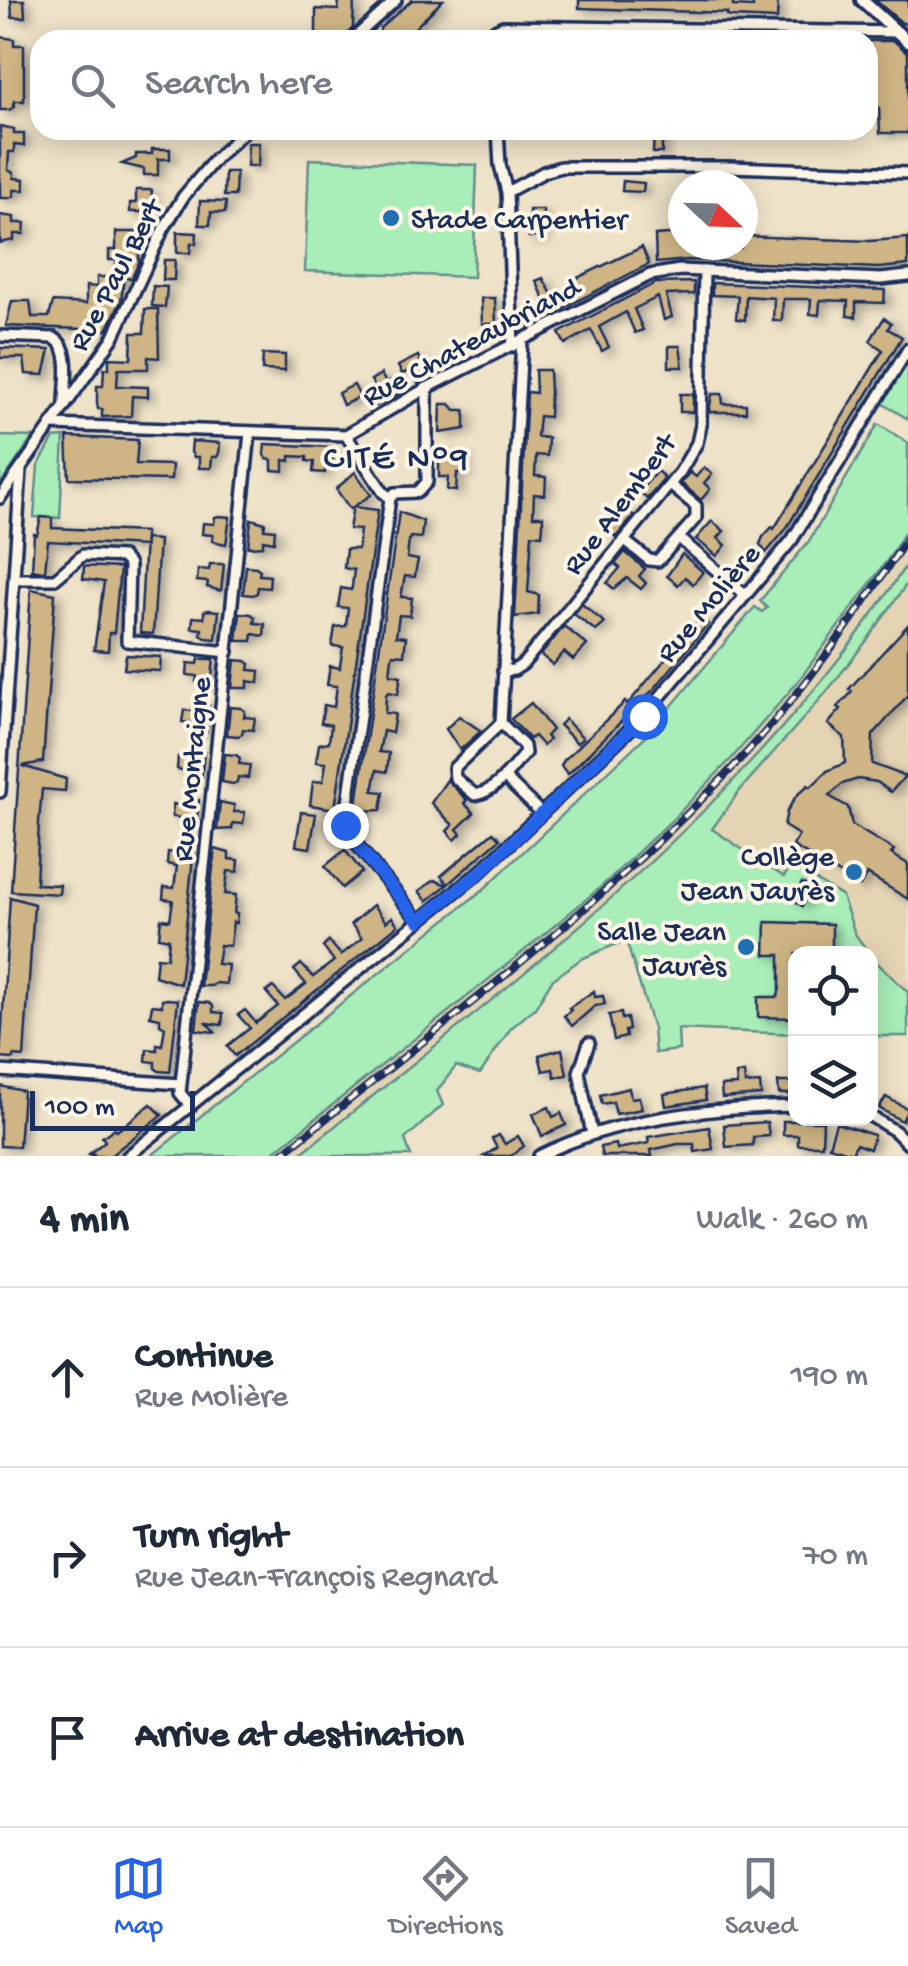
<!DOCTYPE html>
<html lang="en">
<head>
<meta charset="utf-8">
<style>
  :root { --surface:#fff; --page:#f2f2f3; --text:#1f2937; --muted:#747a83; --line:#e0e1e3; --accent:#2563eb }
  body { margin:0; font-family:"Gochi Hand",sans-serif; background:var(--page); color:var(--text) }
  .controls { position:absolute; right:30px; bottom:30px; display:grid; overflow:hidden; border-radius:20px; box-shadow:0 5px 25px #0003 }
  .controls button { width:90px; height:90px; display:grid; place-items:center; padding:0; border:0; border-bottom:2px solid var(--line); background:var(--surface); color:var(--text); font:50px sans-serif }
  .compass { position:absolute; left:668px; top:170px; width:90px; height:90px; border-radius:50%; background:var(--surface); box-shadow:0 5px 25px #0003; rotate:112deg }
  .scale { position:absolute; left:30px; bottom:25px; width:165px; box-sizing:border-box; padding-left:10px; border:5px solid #1b2f5e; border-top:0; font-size:28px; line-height:35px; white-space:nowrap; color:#1b2f5e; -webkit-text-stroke:8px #fcf5e5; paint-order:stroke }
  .stop { position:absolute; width:30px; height:30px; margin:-22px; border:8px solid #2563eb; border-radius:50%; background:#fff }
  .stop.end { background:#2563eb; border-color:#fff; box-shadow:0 2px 10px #0008 }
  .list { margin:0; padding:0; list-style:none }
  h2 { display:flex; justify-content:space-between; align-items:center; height:130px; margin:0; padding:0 40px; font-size:42px }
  h2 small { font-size:32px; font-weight:400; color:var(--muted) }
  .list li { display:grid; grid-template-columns:65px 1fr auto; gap:30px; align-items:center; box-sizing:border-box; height:180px; padding:0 40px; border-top:2px solid var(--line) }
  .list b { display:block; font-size:38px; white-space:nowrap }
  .list p { margin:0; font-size:32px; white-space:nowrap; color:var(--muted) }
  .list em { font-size:32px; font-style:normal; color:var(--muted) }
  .icon { flex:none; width:55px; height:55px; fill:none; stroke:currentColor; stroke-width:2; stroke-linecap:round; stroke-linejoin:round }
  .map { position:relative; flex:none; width:908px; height:1156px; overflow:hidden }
  .search { position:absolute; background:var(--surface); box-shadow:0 5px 25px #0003; left:30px; right:30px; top:30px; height:110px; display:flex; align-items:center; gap:25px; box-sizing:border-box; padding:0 35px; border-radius:30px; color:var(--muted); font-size:38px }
  .sheet { height:670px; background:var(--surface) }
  nav { display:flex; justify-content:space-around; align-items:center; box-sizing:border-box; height:140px; border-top:2px solid var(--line); background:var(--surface); font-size:28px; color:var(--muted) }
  nav a { display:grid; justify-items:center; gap:5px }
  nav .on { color:var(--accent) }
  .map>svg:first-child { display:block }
</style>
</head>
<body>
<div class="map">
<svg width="908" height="1156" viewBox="0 0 908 1156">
  <defs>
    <filter id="shadow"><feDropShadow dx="6" dy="3.5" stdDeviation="5" flood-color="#0004"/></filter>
  </defs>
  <rect width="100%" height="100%" fill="#eee2c8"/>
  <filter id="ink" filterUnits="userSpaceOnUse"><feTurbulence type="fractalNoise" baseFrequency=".01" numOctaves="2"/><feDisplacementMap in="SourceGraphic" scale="20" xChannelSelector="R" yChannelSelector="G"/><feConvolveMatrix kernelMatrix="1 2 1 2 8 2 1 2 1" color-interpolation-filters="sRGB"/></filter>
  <g filter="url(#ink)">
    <!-- built -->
    <g fill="#e5d4b4">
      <path d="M908,527V562L853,641L792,718L663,854L576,931L298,1156H269L524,951L602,886L672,820L796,684L842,625Z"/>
      <path d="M908,582V992L875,963L855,934L842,895L791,867L784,877L712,830L741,789L824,695Z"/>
    </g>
    <!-- green -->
    <g fill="#a9eeb8" stroke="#628e8b" stroke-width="2.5">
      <path d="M309,159L477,165L473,277L305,271Z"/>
      <path d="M905,365L908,367V419L882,403Z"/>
      <path d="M878,424L908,443V527L891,555L796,684L732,758L672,820L602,886L524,951L269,1156H151L485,888L649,733L755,607L762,612L767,608L760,601L809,541Z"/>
      <path d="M0,436L33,437L0,485Z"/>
      <path d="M64,437L60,518L34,517L38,466L54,438Z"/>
      <path d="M908,562V582L868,639L824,695L741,789L712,829L784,877L791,866L842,896L855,934L869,953L796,954L795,1034L678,1029L679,1050L655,1053L653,1028L626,940L581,959L552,980L535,1008L511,1028L480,1074L456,1066L437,1091L443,1105L405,1139L411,1156H298C521,976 750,807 908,562Z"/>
      <path d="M870,956L908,992V1036H871Z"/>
    </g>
    <!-- building -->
    <g fill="#cfb585" stroke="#1b2f5e" stroke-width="2.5" filter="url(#shadow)">
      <path d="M11,0H24L25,17H12Z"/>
      <path d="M339,0H354L353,28L341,40L316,36V9L338,10Z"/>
      <path d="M412,0H443L408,35L402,34V40H380V28Z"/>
      <path d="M579,0H733V6L753,7V0H778L777,19L732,17L727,16V13L579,8Z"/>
      <path d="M875,0H908V24L902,23Z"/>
      <path d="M0,37L14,39V45H24V101H14V107L9,110H0Z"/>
      <path d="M868,41H894L908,53V133H880L879,107H868Z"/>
      <path d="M0,126L14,129V134H24V146L14,145V152H9L8,170L14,173V178L24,179V190H14V196L9,198H0Z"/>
      <path d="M654,130H662V153H653Z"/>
      <path d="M248,143H259L258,166H247Z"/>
      <path d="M152,149H170V159H158V175H144V169L122,164L136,158V154H152Z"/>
      <path d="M225,172H236L235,196H224Z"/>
      <path d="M623,181L644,183L643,192L622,191Z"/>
      <path d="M136,190H152L150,212H130V203H136Z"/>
      <path d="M200,201L226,202L225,213L211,212L210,225H199Z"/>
      <rect x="529" y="210" width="14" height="27"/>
      <path d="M0,215L14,217V223H25L24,234H14V240L0,243Z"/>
      <path d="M116,232H148L147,240H139V262L132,278H124L121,301L107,330L6,326L12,301H30L32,317H49L53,302L86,304V286L97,287V277H113L117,260H109V250H116Z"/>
      <path d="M177,232L197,233L196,244L191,243L190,253H177Z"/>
      <path d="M683,233V245L730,248H741L743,236L870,241L908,238V265L879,268L687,260L656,263L655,235Z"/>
      <path d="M642,247L649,264L528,326L523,317L550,303H543L546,302L536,281L543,278L554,298L578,285L575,279Z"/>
      <path d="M164,260H175L174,280H163Z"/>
      <path d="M694,282V294L666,295L672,317L664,320L658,297L634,309L643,330L635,333L626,312L599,327L609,347L602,351L591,330L565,344L559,333L656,283Z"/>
      <path d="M712,283L885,290L884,303L856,302V317L847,316L848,301L820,300L819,315L810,314L811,299H783L782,321H773L774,298L746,296L745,320L736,319L738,296L712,295Z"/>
      <path d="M153,286L167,287L165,307L152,306Z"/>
      <path d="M481,298H495L496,324H482Z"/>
      <path d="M145,309H158L159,358L148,357V369H118L117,386L148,387V397L132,396L131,416L102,417V409H98L97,403V386H103L104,368L109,369V358L131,359L132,333H144Z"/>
      <path d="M884,318L891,323L888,329L902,337L786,529L766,553L760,544L763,537L772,527L774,529L883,350L870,341Z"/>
      <path d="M669,346H680L683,367H669Z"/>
      <path d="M0,348L50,350L44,375L26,374L24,358H0Z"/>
      <path d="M263,354L285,355V371L262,370Z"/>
      <path d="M418,356L423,367L446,357L451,366L418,383L411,370L402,374L398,366Z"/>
      <path d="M535,370H549L550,392L549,417L539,416L537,437L548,438L547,456L536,455L535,476L546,477L545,495L534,494L533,516H543V525L542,535L532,534L528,592L539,595L538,614L515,617L527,392L536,393Z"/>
      <path d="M381,374L386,383L393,379L400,393L375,406L368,392L375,388L371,380Z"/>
      <path d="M354,385L360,397L343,405L338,393Z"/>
      <rect x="680" y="394" width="13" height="18"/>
      <path d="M712,394H722L723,404H746V412H709Z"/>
      <path d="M441,404H450L455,410H465V429L440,433Z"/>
      <path d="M67,437L138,440L136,464L172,465L171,480L69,478Z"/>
      <path d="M192,441L220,443L219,453L217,457H212L211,468H199V457H194L191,452Z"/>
      <path d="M265,444L333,447V457L331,464L325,456V473L313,472L314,462L307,461V457L290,456V461L284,460V471L272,470V460L267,459L264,455Z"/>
      <path d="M439,449L464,455V473H457L456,491L447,490L448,477H439Z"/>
      <path d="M704,467L712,474L704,483L710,489L701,500L681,483L690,472L696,477Z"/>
      <path d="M657,471L665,478L647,499L639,492Z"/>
      <path d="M355,472L371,495L353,507L378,510L335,809L310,805L313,782L323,781L326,763L316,762L319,744L329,742L331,725L321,723L324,705L334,707L337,686L327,685L330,666L340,668V665L343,647L332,646L335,627L346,626L348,608L338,607L341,588L351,590L352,587L354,570L344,568L346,549H358L360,530L349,529L353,507L350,509L336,489Z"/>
      <path d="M625,508L634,516L616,537L607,530Z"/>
      <path d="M399,512L423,521L421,538L410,537L409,540L407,558L418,560L416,569L415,577L405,576L401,597L412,598L410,616L399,615L396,636L406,637L404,655L393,654L392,657L390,674L401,676L398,694L388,692L386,695L385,713L395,714L392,733L383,731L381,742L379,752L389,753L387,772L377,770L373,791L384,792L381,810L356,811Z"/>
      <path d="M219,516L230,517L226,544L212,541L213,535L202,534L203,523L214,524L215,517Z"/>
      <path d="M41,517L52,518V528L145,532V546L48,541L45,571L32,570L34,534L37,535Z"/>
      <path d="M251,519L265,523L264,529L275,530L274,542L263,540V546L248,547Z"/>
      <path d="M712,521L724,531L718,538L726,545L717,556L696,539Z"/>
      <path d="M145,539L159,540L153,634L140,633Z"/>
      <path d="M625,552L645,569L639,576L646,583L641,589L627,578L614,589L607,583L620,568L615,564Z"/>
      <path d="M682,554L703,572L693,584L685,577L678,585L667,576Z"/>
      <path d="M210,564H224L221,591L207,587L208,582L197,581L198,569L209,570Z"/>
      <path d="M84,566L120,568L114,633H109L108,651L94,650L104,582L83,579Z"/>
      <path d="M246,566L256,567L260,570L259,575L270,576L269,588L258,587L257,593L253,595L243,594Z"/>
      <path d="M31,589L55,594L43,762L22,766L66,779L65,791L42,789L39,822L36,884L60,885L59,894L11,891Z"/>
      <path d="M582,604L605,623L596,631L574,614Z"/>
      <path d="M209,610L219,611L216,639L206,638L201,635L202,629L192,628L193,617L204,618V611Z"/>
      <path d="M240,613L251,614L255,617L254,623L265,624L264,636L253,634L252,641H237Z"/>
      <path d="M700,618L708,624L654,689L568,774L561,766L564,760L625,702L627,705Z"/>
      <path d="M908,625V695L873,735L872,764L905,776L891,792L877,782L858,779L842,784L829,796L848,807L852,825L894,850L891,854L908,864V899L867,874L860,886L793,846L799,835L784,826L787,811L796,796L808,785L811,787L827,771L845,763L844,737L828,724L841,709L838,707L852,692L849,689Z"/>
      <path d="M564,626L587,645L573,660L564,652L553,665L541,655Z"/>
      <path d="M126,655L161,657L160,671L124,669Z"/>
      <path d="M199,659H214L211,685L201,684L196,682L197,676L187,675L188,663L198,664Z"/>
      <path d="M235,660L246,661L250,664L249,670L260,671L259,683L248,681V688H232Z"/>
      <path d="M531,703L552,730L546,736L549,740L543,746L534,736L530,739L511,719Z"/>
      <path d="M199,704L209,705L206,732L191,729L192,723L182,722L184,710L193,711L194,706Z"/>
      <path d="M230,707L241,708L245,711L244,717L255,718L253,730L243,729L242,734L238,736L227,735Z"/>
      <path d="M459,716L481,731L460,750L446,729Z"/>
      <path d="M565,719L583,738L577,743L559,725Z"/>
      <path d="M194,751L204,752L201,780L191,778L187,776V771L177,769L178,757L188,759L189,752Z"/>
      <path d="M225,754L236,755L240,758L239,764L250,765L248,778L238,777L237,782L233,784L222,782Z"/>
      <path d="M447,780L467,800L464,803L474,813L457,829L461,834L455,840L447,831L453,825L431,803Z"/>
      <path d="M184,800H199L196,827L186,826L181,823L182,818L172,817L173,804L183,806Z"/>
      <path d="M220,802L234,805V812H245L243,824L233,823L232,829L217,830Z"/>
      <path d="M301,812L316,814L310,848L296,846Z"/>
      <path d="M493,832L500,839L448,884L441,876Z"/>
      <path d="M184,846L194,847L180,984L155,976L157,957L167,958L169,939L159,937L161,919L170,920L173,900L163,899L164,887L174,888L177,866L167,864L168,852L178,853L179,848Z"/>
      <path d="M215,849L229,853V859L239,860L238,872L228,871L225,894L236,895L234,913L237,914L236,923L233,922L230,946L220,945L217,964L228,965L226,984L216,983L211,986H200Z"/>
      <path d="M345,850L362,872L342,888L325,866Z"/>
      <path d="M434,880L447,885L427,901L419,891Z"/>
      <path d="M802,883L813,889L802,906L792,899Z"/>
      <path d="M10,897L34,904L24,1057L14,1056V1059L0,1058Z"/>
      <path d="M373,905L386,922L392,917L398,925L235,1056L227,1046L250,1028L238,1015L245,1010L256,1023L278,1006L266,992L273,987L285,1000L306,984L294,970L301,964L313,977L334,961L323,947L329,941L341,955L362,938L351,924Z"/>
      <path d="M766,922L832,924V954H796V1018L758,1017V997H778L780,987V955H765Z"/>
      <path d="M594,991L595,997L603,996L605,1004L595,1006L572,1026L564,1016L571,1010L569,1008Z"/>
      <path d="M167,999L178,1000L170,1072L159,1071L155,1068V1062L146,1061L147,1049L157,1050V1044L162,1045L165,1027L160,1024V1018L150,1016L152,1005L162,1006V1000Z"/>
      <path d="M199,1002L209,1003L213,1006V1012L223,1013L222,1025L207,1023L215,1032L196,1030Z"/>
      <path d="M621,1013L622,1019L627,1018L629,1030L625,1031L626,1037L614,1040L609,1015Z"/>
      <path d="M562,1049L567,1075L555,1077L553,1069L543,1071L539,1055Z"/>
      <path d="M744,1073L745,1084L760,1083L761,1095L722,1098L721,1086L737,1085L736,1074Z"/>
      <path d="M778,1082H796V1094H779Z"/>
      <path d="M0,1086L23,1091L19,1147L0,1146Z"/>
      <path d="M629,1088L631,1098L639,1097L642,1109L616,1114L613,1102L602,1104L600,1095Z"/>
      <path d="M704,1088L706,1100L666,1106L664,1094Z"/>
      <path d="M886,1097L908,1109L902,1121L879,1108Z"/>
      <path d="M151,1104L162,1115L110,1156H91L93,1154H89L105,1141L102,1137L115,1128L117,1131Z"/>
      <path d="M549,1107L553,1117L561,1113L566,1125L542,1136L533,1114Z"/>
      <path d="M783,1121H823L822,1145H798V1135H783Z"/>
      <path d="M767,1122L769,1136L753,1137V1145L726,1147L724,1125Z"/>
      <path d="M836,1123L874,1135L870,1149L856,1144L852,1153L829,1146Z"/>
      <path d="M709,1127L713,1149L695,1152L694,1144H678L651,1150L652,1156H602L600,1147L616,1144L617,1149L649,1143L648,1137Z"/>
      <path d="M499,1135L505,1144L518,1136L524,1146L511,1156H484L497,1148L492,1139Z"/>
    </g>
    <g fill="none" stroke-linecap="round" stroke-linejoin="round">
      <!-- minor casing -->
      <g stroke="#1b2f5e" stroke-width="16">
        <g id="minor">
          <path d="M352,40L396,0"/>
          <path d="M494,40L495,30L503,26L898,32"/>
          <path d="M498,130L500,165L507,192L513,346"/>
          <path d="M507,192L544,172L561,167H729L908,173"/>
          <path d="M0,336L54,338C73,349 65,383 65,403"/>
          <path d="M51,425L346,435L427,388L650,275L680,270L881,279L908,276"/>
          <path d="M346,435L383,492L390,498"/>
          <path d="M0,498L113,338L163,230L183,197L215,159L246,130"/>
          <path d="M390,498L345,825L353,840L419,921"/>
          <path d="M390,498L395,493L418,492L427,482V388"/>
          <path d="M679,538L745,595"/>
          <path d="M625,541L649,560L658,561L696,518V506L670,485"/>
          <path d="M14,579H55L83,555L122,557L129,565L127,641L228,652"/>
          <path d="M503,671L514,670L523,664L680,472L697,443L701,425L704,271"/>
          <path d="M501,723L522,341"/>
          <path d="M501,723L524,746L525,753C511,769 496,792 475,795L455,778L454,768Z"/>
          <path d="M504,777L541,813"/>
          <path d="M0,792L21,470"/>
          <path d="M589,1043L579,1072L592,1134"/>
          <path d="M0,1071L180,1084"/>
          <path d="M191,1106L180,1093L250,433"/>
          <path d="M870,1116L895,1131L908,1144"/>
          <path d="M128,1156L481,871L644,716L792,540L908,349"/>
          <path d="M539,1156C617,1117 710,1108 796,1106"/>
        </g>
      </g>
      <!-- tertiary casing -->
      <g stroke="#1b2f5e" stroke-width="18">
        <path id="tertiary" d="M862,0L908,42"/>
      </g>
      <!-- minor -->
      <use href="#minor" stroke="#fcf5e5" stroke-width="9"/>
      <!-- tertiary -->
      <use href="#tertiary" stroke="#fcf5e5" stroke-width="10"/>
      <!-- rail casing -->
      <g stroke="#1b2f5e" stroke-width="8">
        <path id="rail" d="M279,1156C440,1027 608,903 749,750C808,685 860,610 908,537"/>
      </g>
      <!-- rail -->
      <use href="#rail" stroke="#fcf5e5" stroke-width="4" stroke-dasharray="11" stroke-linecap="butt"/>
    </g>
  </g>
  <g fill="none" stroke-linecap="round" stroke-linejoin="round" filter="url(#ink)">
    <!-- route -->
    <path stroke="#2563eb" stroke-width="12" d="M345,825L353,840L419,921L482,871L644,716"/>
  </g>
  <!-- markers -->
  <g fill="#1f6fb2" stroke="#fcf5e5" stroke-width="4">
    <circle cx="391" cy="218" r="10"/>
    <circle cx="854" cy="872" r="10"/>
    <circle cx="746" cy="947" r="10"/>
  </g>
  <g text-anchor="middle" stroke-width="8" stroke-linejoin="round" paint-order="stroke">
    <!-- poi labels -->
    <g font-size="30" fill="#1b2f5e" stroke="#fcf5e5" text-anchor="end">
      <text x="411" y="228" text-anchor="start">Stade Carpentier</text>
      <text x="834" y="865">Collège<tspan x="834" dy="34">Jean Jaurès</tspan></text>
      <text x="726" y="940">Salle Jean<tspan x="726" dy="34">Jaurès</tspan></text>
    </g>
    <!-- street labels -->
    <g font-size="30" fill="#1b2f5e" stroke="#fcf5e5">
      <text transform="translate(114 274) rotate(-62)" y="10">Rue Paul Bert</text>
      <text transform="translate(470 340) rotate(-28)" y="10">Rue Chateaubriand</text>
      <text transform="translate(618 503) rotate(-53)" y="10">Rue Alembert</text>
      <text transform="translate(707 602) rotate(-50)" y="10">Rue Molière</text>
      <text transform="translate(190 769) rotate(-84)" y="10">Rue Montaigne</text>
    </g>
    <!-- quarter labels -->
    <g font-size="35" letter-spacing="2.5" fill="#1b2f5e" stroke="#fcf5e5">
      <text x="397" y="467">CITÉ N°9</text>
    </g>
  </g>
</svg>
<div class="controls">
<button><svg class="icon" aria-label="locate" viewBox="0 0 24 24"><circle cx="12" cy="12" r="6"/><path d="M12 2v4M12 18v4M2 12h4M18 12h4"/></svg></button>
<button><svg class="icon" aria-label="layers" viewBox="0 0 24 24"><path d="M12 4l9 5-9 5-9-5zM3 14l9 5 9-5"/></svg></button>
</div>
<svg class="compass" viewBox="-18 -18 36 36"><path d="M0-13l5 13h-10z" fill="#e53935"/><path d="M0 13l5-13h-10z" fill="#747a83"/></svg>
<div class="scale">100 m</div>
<div class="stop" style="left:644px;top:716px"></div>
<div class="stop end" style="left:345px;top:825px"></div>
<div class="search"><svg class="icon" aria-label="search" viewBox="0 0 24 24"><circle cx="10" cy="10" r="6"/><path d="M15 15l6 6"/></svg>Search here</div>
</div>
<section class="sheet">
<h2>4 min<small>Walk · 260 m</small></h2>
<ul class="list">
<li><svg class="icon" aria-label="ahead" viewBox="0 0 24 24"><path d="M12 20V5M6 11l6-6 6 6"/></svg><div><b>Continue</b><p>Rue Molière</p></div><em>190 m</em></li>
<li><svg class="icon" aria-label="right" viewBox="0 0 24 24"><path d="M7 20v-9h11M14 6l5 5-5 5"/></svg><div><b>Turn right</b><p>Rue Jean-François Regnard</p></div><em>70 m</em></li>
<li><svg class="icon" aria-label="arrive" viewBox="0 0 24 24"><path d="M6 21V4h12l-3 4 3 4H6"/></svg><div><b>Arrive at destination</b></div></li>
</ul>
</section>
<nav>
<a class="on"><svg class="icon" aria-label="map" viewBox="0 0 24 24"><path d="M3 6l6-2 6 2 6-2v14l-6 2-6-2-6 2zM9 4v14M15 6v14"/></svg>Map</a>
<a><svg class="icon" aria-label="directions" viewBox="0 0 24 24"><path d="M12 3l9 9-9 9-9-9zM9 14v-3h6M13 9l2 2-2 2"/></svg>Directions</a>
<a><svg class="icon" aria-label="saved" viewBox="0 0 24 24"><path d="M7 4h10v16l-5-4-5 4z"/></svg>Saved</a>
</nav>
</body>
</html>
